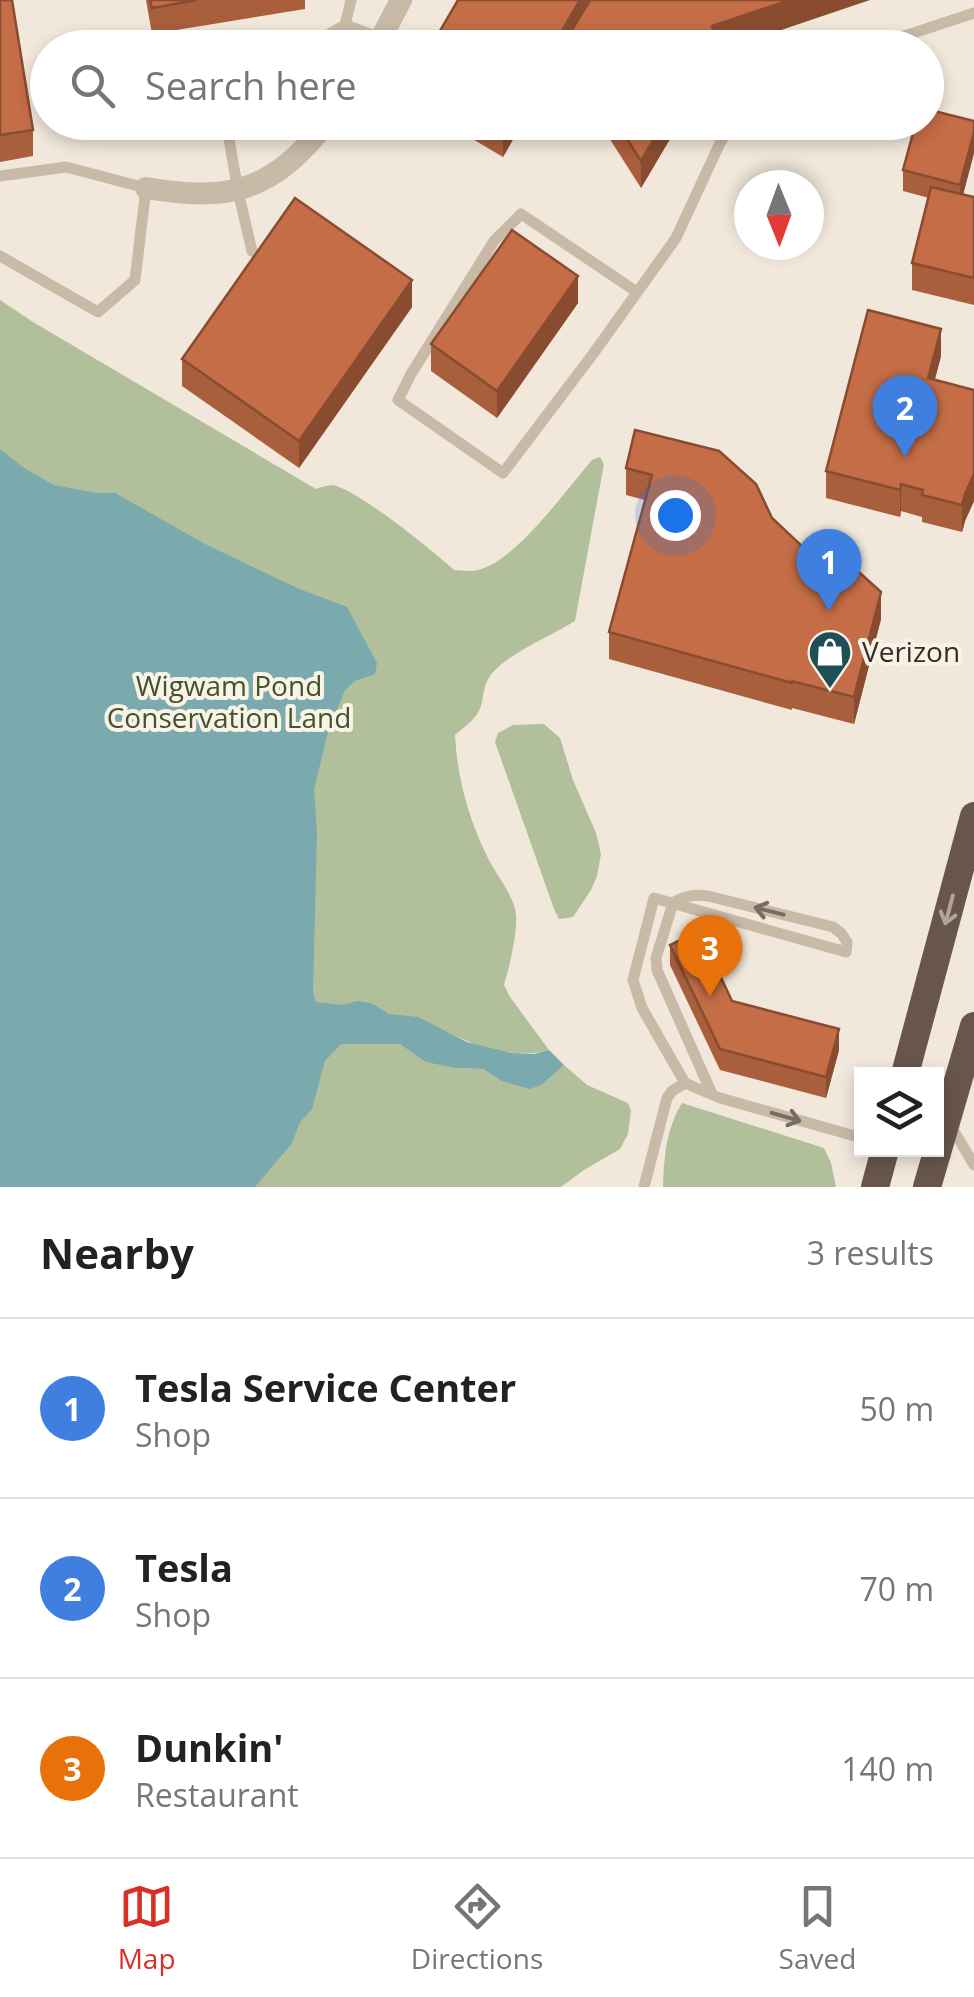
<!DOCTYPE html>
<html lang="en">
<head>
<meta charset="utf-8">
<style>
  :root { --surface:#fff; --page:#f2f2f2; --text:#222; --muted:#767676; --line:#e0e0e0; --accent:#d93025 }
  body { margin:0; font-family:"Open Sans",sans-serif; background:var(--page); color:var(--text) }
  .controls { position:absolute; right:30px; bottom:30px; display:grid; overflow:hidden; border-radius:0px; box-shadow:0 5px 15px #0003 }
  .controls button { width:90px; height:90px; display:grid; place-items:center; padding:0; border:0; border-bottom:2px solid var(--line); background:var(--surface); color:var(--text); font:50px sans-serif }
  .compass { position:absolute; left:734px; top:170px; width:90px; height:90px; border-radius:50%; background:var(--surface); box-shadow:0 5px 15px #0003; rotate:179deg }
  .you { position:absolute; left:675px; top:515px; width:35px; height:35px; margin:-25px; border:8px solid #fff; border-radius:50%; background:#1a73e8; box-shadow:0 0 0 15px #1a73e833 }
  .badge { display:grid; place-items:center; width:65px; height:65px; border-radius:50%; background:var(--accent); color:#fff; font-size:32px; font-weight:700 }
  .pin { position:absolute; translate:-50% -82px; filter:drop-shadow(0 2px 5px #0008) }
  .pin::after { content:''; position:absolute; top:52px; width:35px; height:30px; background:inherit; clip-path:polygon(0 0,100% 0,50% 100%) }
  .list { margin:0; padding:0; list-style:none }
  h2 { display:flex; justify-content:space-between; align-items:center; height:130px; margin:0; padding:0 40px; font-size:42px }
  h2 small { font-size:32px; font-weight:400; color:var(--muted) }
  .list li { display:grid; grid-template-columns:65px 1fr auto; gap:30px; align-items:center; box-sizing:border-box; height:180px; padding:0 40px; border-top:2px solid var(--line) }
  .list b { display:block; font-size:38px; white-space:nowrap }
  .list p { margin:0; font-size:32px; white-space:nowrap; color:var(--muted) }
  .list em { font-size:32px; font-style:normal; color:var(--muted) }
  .icon { flex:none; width:55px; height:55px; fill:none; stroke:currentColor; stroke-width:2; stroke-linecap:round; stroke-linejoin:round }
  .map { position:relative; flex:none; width:974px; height:1187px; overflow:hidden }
  .search { position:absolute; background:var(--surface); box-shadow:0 5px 15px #0003; left:30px; right:30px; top:30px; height:110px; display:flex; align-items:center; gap:25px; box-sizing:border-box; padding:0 35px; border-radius:55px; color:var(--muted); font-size:38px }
  .sheet { height:670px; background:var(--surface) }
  nav { display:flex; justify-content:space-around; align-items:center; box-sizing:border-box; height:140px; border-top:2px solid var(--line); background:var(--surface); font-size:28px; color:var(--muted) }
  nav a { display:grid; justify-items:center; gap:5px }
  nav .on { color:var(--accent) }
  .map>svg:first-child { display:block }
</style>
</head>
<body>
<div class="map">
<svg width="974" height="1187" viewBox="0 0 974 1187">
  <rect width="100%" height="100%" fill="#f1e8db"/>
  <!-- green -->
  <g fill="#b1c09b">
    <path d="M0,300L33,322L316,489C318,488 329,485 331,485C352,485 436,553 454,570C461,570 470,572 478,570C516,561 565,491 592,460L600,457L604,464L575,621C554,634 502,657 490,676C483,686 484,695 481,706C477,719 465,726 455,735C457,776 468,817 486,854C494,872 510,890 515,909C520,924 509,969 504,985L510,997L549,1050C514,1060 477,1047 445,1031L456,1068L483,1069L503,1081L543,1084L564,1065L587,1085L628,1103L631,1110L628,1134L620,1149L584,1170L561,1187H0Z"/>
    <path d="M544,724L560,738L573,780L596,833L601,854L597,876L591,890L573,917L559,919L554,909L495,742L498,733L513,725Z"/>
    <path d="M682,1103L824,1148L831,1163L836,1187H663C664,1157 666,1129 682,1103Z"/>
  </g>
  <!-- water -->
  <path fill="#7aa9ae" d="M0,449L24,468L54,485L97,493H115L205,544L297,588L347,607L377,663L375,674L355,681L345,690L328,732L314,789L317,832L313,992L316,1002L343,1005L357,1001L371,1003L389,1014L418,1017L467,1042L511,1053L534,1054L549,1050L564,1065L543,1084L530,1089L502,1081L483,1069L456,1068L426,1062L400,1044H341L325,1061L312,1109L300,1122L292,1143L255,1187H0Z"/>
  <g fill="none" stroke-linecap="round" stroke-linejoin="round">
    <!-- service -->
    <g stroke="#c9b9a7" stroke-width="11">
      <path d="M345,25L381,38"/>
      <path d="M275,48L326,36L345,25L351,0"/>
      <path d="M868,48L974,13"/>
      <path d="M226,122L238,191L252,251"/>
      <path d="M0,176L66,167L146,188L135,280L98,312L0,256"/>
      <path d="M637,292L521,214L494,241L411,374L398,400L503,473L593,354L676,238L720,143L733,122"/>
      <path d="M712,1094L657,970L656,958L673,903C683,896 696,894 708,896L833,927L841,933L847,942L846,952C782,934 718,916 654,898L633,980L642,1008L685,1083L720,1098L862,1138"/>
      <path d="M951,1126L974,1165"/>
      <path d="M644,1187L667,1098L672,1091L685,1083"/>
    </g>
    <!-- minor -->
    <g stroke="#c9b9a7" stroke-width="22">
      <path d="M376,48L401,0"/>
      <path d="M146,188C230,202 272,192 327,122"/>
    </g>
    <!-- trunk -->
    <g stroke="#68564c" stroke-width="28">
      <path d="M905,1074L974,816"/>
      <path d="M875,1187L885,1150"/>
      <path d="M927,1187L974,1026"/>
    </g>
  </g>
  <!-- wall -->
  <g fill="#a95e3c">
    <path d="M0,0L33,130V156L0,162Z"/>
    <path d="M146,0H305V9L152,34Z"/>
    <path d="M444,122H523L503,157Z"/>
    <path d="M599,122H680L641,188Z"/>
    <path d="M974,153L963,195L974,197V305L912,290V263L929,198L903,191V170Z"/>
    <path d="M578,303L497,418L431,371V344Z"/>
    <path d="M412,307L299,468L182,386V359Z"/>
    <path d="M941,356L935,379L974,390V501L965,521L962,532L922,522V517L901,511L900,517L826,498V471Z"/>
    <path d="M635,430L772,518L881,619L854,724L792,708V710L609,659V632L645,500L626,495V468Z"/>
    <path d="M670,945L732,1001L839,1050L826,1098L720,1070L670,965Z"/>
  </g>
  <!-- shaded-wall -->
  <g fill="#894c31">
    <path d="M580,0H596L564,43V48H552Z"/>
    <path d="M790,0H870L728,48H708L712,26Z"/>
    <path d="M507,122H523L503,157V130Z"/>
    <path d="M664,122H680L641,188V161Z"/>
    <path d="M974,132V153L960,206V185Z"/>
    <path d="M578,276V303L497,418V391Z"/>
    <path d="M412,280V307L299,468V441Z"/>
    <path d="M941,329V356L928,405V378Z"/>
    <path d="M974,474V501L965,521L962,532V505L965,494Z"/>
    <path d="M901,484V511L900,517V490Z"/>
    <path d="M881,592V619L854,724V697Z"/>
    <path d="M839,1029V1050L826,1098V1077Z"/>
  </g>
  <!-- building -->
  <g fill="#c46d46" stroke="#894c31" stroke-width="2.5">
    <path d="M0,0H12L33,130L0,135Z"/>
    <path d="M150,0H197L152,8Z"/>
    <path d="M458,0H580L552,48H430Z"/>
    <path d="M590,0H790L712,26L715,35L708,48H568L564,43Z"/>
    <path d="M926,109L974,121V132L960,185L903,170L916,122H926Z"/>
    <path d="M490,122H507L503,130Z"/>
    <path d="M616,122H664L641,161Z"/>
    <path d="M931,187L974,197V278L912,263Z"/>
    <path d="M295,198L412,280L299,441L182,359Z"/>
    <path d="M512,230L578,276L497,391L431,344Z"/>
    <path d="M868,310L941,329L928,378L974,390V474L965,494L962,505L922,495L923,490L901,484L900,490L826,471Z"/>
    <path d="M635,430L719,451L756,484L772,518L807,551L819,536L881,592L854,697L792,681V683L609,632L652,475L626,468Z"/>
    <path d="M699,931L732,1001L839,1029L826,1077L720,1049L670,945Z"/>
  </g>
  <!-- one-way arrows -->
  <defs><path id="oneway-shaft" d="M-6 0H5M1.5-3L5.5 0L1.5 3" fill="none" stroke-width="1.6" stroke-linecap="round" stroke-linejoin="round" transform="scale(2.5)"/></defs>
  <use stroke="#b0a49a" href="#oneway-shaft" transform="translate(949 910) rotate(105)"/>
  <g stroke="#786c61">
    <use href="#oneway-shaft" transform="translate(769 911) rotate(-166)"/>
    <use href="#oneway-shaft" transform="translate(786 1117) rotate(16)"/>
  </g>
  <!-- icons -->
  <defs>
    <g id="shop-pin" transform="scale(2.25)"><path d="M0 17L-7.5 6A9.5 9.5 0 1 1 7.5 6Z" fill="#1e4f57" stroke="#f9f2e7"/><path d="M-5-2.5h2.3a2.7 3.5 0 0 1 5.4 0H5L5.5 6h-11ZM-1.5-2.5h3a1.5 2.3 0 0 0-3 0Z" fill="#fff"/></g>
  </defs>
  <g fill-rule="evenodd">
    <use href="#shop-pin" x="830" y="652"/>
  </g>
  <g text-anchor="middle" stroke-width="8" stroke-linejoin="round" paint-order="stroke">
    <!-- poi labels -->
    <g font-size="28" fill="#362d28" stroke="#f9f2e7" text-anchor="start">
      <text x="862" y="662">Verizon</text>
    </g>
    <!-- park labels -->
    <g font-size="28" fill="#43542c" stroke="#f9f2e7">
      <text x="229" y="696">Wigwam Pond<tspan x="229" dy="32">Conservation Land</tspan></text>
    </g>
  </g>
</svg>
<div class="controls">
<button><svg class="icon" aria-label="layers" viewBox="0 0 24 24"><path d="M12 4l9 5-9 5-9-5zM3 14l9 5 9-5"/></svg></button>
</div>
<svg class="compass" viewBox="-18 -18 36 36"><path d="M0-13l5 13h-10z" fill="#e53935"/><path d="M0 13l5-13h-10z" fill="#767676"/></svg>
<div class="you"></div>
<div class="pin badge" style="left:829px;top:611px;background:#3f7fe0">1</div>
<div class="pin badge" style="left:905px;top:457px;background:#3f7fe0">2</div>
<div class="pin badge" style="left:710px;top:997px;background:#e8710a">3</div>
<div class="search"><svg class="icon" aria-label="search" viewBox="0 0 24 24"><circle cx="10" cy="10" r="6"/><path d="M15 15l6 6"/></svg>Search here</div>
</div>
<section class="sheet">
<h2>Nearby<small>3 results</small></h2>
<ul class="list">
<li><span class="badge" style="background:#3f7fe0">1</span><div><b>Tesla Service Center</b><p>Shop</p></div><em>50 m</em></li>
<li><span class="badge" style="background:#3f7fe0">2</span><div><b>Tesla</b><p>Shop</p></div><em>70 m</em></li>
<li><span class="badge" style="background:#e8710a">3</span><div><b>Dunkin'</b><p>Restaurant</p></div><em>140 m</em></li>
</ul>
</section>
<nav>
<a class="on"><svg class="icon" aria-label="map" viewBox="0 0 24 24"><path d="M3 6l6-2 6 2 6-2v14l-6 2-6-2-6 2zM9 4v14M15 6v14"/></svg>Map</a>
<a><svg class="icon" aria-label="directions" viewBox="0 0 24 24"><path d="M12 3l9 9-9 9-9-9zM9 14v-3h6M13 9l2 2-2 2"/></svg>Directions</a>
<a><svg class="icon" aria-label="saved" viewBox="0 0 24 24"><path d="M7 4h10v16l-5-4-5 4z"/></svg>Saved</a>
</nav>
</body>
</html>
